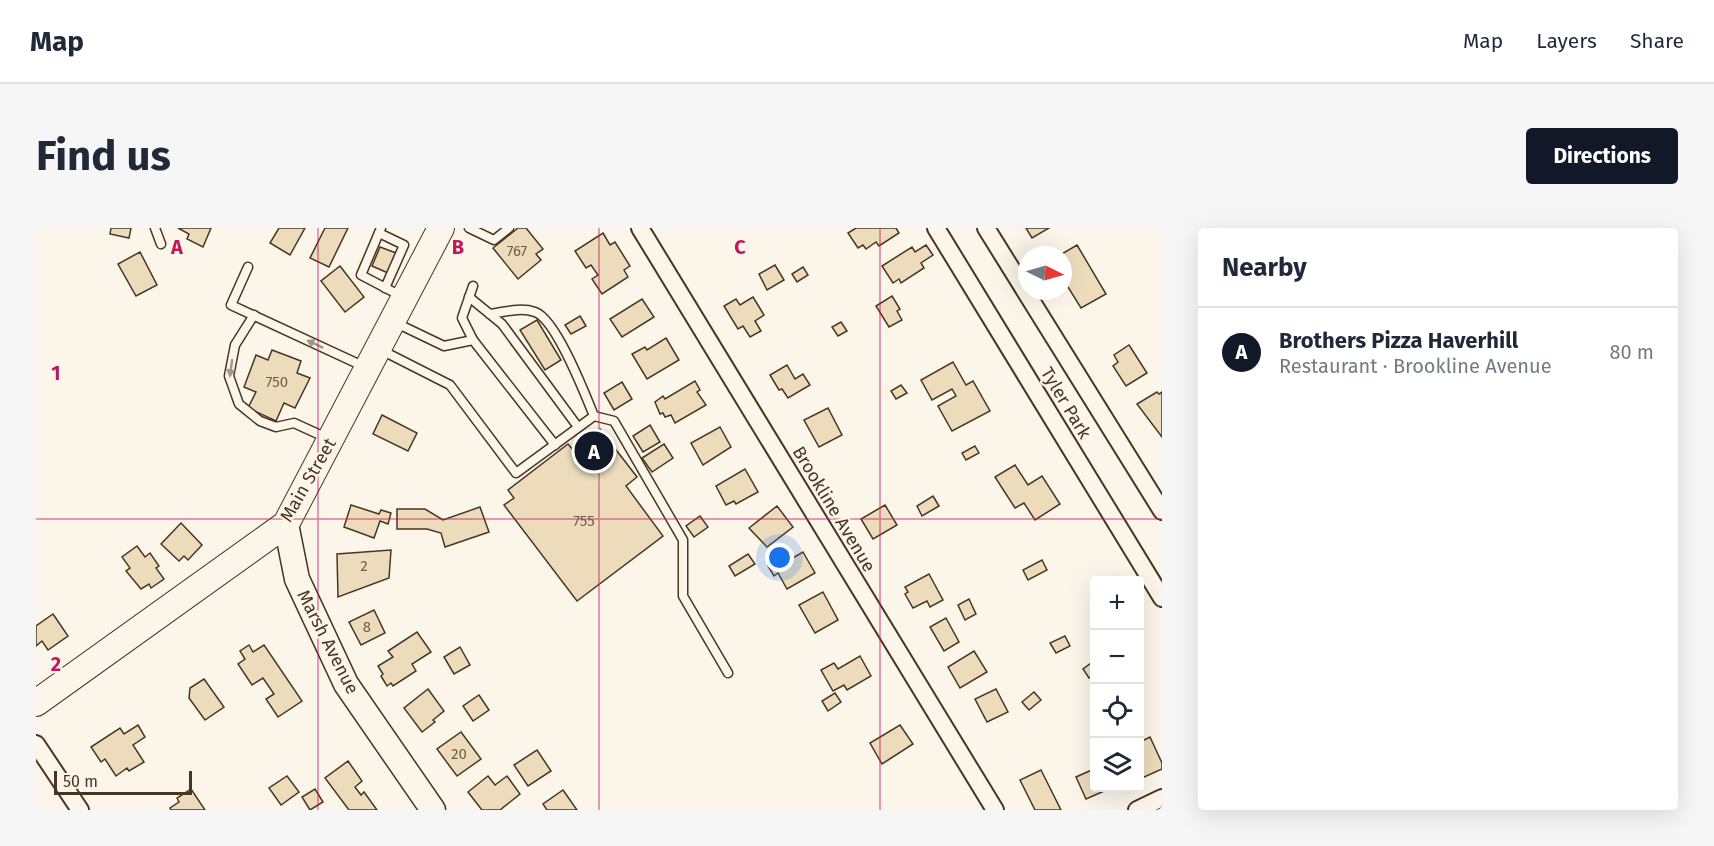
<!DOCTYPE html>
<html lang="en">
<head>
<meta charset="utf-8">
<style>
  :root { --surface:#fff; --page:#f6f6f7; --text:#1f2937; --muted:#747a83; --line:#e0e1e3; --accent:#111827 }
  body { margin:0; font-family:"Fira Sans",sans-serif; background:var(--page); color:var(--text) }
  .controls { position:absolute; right:18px; bottom:18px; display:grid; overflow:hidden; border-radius:6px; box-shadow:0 6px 24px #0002 }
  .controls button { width:54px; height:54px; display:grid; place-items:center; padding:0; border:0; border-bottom:2px solid var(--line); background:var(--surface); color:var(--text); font:30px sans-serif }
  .compass { position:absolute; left:982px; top:18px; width:54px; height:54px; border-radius:50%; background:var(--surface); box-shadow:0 6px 24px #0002; rotate:95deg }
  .scale { position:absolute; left:18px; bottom:15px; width:138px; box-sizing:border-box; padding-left:6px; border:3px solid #4a3520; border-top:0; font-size:16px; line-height:21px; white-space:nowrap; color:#4a3520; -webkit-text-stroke:4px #fbf6e9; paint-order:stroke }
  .you { position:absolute; left:744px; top:330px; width:21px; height:21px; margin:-15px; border:4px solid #fff; border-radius:50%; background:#1a73e8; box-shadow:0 0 0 9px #1a73e833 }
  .badge { display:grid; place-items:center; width:39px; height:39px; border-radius:50%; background:var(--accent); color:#fff; font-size:20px; font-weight:700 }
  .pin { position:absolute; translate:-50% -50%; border:3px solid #fff; box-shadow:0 2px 6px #0006 }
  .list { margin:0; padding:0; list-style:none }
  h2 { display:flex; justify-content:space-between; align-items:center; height:78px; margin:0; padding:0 24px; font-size:26px }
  h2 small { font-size:20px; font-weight:400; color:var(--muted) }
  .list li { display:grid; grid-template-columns:39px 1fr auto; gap:18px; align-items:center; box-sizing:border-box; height:90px; padding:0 24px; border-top:2px solid var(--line) }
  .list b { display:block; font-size:22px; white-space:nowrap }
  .list p { margin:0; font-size:20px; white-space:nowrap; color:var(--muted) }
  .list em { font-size:20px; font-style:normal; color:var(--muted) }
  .icon { flex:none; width:33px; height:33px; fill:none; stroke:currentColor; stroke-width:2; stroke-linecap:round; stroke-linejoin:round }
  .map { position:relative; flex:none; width:1126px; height:582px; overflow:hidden; border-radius:6px }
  header { display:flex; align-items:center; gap:36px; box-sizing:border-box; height:84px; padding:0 30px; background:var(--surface); border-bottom:2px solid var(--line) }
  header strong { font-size:28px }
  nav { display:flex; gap:33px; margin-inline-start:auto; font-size:21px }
  .intro { display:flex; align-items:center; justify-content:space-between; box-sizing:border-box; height:144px; padding:0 36px }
  h1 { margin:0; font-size:42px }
  .button { padding:15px 27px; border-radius:6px; background:var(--accent); color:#fff; font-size:21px; font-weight:700 }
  main { display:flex; gap:36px; padding:0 36px }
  aside { flex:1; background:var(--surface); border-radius:6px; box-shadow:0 6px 24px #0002 }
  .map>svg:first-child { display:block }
</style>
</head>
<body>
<header>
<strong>Map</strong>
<nav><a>Map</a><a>Layers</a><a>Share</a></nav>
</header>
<div class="intro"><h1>Find us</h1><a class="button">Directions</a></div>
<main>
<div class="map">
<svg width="1126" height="582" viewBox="0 0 1126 582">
  <rect width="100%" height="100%" fill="#fbf6e9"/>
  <!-- building -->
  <g fill="#ecdcbc" stroke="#4a3520" stroke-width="1.5">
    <path d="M75,0H95L93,10L74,6Z"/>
    <path d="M142,0H175L167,19L151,11L153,6Z"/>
    <path d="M243,0H269L254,27L234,15Z"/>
    <path d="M289,0H312L293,39L274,30Z"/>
    <path d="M482,0H490L507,21L500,26L505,32L482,51L457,20Z"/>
    <path d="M820,0H860L863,5L843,18L840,14L830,21L827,17L822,20L812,5Z"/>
    <path d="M990,0H1013L996,10Z"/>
    <path d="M567,5L574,17L579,14L594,38L588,42L592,49L566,66L556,51L562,47L555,37L550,40L539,23Z"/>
    <path d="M890,17L897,27L885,35L888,40L865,55L863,51L857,55L846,38L876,19L879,24Z"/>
    <path d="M1041,17L1070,66L1045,80L1027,51L1030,46L1027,41V27H1024Z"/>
    <path d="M344,19L360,25L352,45L336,38Z"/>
    <path d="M104,24L121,57L100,68L82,36Z"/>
    <path d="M739,37L748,52L731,62L723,46Z"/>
    <path d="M304,38L328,69L309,84L285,53Z"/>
    <path d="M767,39L772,47L761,54L756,46Z"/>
    <path d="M856,68L864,81L861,83L866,92L853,99L840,78Z"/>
    <path d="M717,69L728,87L719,93L725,103L714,109L707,98L702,101L688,78L700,71L704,77Z"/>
    <path d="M606,71L618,89L586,109L574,91Z"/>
    <path d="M544,88L550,98L535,106L529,97Z"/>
    <path d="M501,92L525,132L509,142L484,102Z"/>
    <path d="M805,94L811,103L802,108L796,99Z"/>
    <path d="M630,110L643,132L611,151L596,126L609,119L611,122Z"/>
    <path d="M1093,117L1111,145L1090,158L1077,138L1082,134L1078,127Z"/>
    <path d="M236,122L265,133L261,145L274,150L259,180L248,175L240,193L212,180L220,164L208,159L220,127L232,132Z"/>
    <path d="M917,134L930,157L937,153L954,183L916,203L902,178L920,168L916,161L896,172L885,152Z"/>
    <path d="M751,137L759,151L767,146L774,157L752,170L746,161L743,162L734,147Z"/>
    <path d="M659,153L664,162L661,164L670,177L639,195L635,187L629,189L627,185L624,186L619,174L627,168L629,171Z"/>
    <path d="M586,154L596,171L578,182L568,165Z"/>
    <path d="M865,157L871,165L860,171L855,163Z"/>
    <path d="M1121,164L1123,166L1126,164V209L1101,176Z"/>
    <path d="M792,180L806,207L783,219L768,192Z"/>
    <path d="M346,187L381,205L372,223L337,206Z"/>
    <path d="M614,197L624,214L607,224L597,208Z"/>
    <path d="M684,199L695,219L667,237L655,215Z"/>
    <path d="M564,201L601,249L590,258L627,308L541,373L468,277L478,270L472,262L532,216L537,222Z"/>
    <path d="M628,216L637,230L616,244L606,230Z"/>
    <path d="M939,218L943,225L930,232L926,225Z"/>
    <path d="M979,237L992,257L1006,248L1024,276L999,292L988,275L979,280L959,249Z"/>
    <path d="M709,241L722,264L700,276L698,273L690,277L680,258Z"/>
    <path d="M897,268L903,278L886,288L881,278Z"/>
    <path d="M315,277L343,286L345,282L355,285L352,296L344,293L338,310L308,299Z"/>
    <path d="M849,277L861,297L837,311L825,291Z"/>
    <path d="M741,278L757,299L731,319L713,300Z"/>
    <path d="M444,279L453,304L409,319L405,305L391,301H361V281H389L407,292Z"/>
    <path d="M664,288L672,299L658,309L650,298Z"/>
    <path d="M145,295L166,317L152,332L148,328L143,333L125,316Z"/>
    <path d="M101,318L109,329L114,325L123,338L120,340L128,351L115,360L113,356L105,361L90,343L94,340L86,329Z"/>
    <path d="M355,322L353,350L302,369L301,326Z"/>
    <path d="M767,324L779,345L751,361L742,345L738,348L732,338L746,330L748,335Z"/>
    <path d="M712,326L719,336L699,348L693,338Z"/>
    <path d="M1006,332L1011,342L992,352L987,342Z"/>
    <path d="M893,346L907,372L894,379L891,373L877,380L869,366L872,364L869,359Z"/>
    <path d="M787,364L802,392L779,405L763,377Z"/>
    <path d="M933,371L940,386L929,392L922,377Z"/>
    <path d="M338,382L349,405L325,417L313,394Z"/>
    <path d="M17,386L32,408L12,422L6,413L0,418V398Z"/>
    <path d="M910,390L923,414L908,423L894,399Z"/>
    <path d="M381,404L395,424L376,436L380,443L357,458L355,455L351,458L345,448L347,446L342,438L357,429L352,423Z"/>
    <path d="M1029,408L1034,418L1020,425L1014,415Z"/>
    <path d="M213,417L217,424L228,417L266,473L242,489L230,471L238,466L227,450L216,457L202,436L209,431L204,423Z"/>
    <path d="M424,419L434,437L418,446L408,429Z"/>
    <path d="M938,423L951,444L924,460L912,439Z"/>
    <path d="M824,428L835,448L811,462L808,457L797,463L785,442L798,435L802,441Z"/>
    <path d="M1058,433V447L1053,450L1047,441Z"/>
    <path d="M168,451L188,479L169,492L153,470L154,460Z"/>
    <path d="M392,461L408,483L397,492L399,494L386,504L368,480Z"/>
    <path d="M960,461L972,484L951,494L939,471Z"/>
    <path d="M998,464L1005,472L993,482L986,474Z"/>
    <path d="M799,465L805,474L792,483L786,473Z"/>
    <path d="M443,467L453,482L437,493L427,478Z"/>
    <path d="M102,497L109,509L97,517L108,534L93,543L91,540L80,548L69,531L65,534L55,519L84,500L88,506Z"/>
    <path d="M864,497L877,516L846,536L834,515Z"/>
    <path d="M425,504L445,531L421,548L401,521Z"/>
    <path d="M1114,509L1126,535V541L1106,550L1104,545V514Z"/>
    <path d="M501,522L515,543L492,558L478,537Z"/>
    <path d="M312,533L326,553L319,559L325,567L328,564L341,582H313L289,550Z"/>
    <path d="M1058,541V560H1075L1050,571L1040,549Z"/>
    <path d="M1005,542L1025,582H999L984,552Z"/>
    <path d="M251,548L263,564L245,577L233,560Z"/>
    <path d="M452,548L459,557L471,548L484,566L464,582H446L432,564Z"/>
    <path d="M155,561L169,582H135L134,580L143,574L141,570Z"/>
    <path d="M279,561L287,574L274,582L266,569Z"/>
    <path d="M527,562L541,582H511L507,576Z"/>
  </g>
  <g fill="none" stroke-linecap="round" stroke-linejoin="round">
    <!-- service casing -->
    <g stroke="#4a3520" stroke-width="11">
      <g id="service">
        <path d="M119,0L125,16"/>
        <path d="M345,0L325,47L365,68"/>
        <path d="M433,0L458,12L473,0"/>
        <path d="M343,5L368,17L349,60"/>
        <path d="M212,39L195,77L329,139"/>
        <path d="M433,69L466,96L542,199"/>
        <path d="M454,86C468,84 485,79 499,84C520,91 549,166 558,188"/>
        <path d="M218,87L199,117L193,148L203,176L224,193L240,199L258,195L293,211"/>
        <path d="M358,94L408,118L437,112L519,217"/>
        <path d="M437,112L426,90L437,58"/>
        <path d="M345,122L414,157L480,245L558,188L578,193L647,312V368L692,445"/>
      </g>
    </g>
    <!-- minor casing -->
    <g stroke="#4a3520" stroke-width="20">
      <g id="minor">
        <path d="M604,0L959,582"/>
        <path d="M900,0L1126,370"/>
        <path d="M950,0L1126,283"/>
        <path d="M0,516L44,582"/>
        <path d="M1101,582L1126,570"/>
      </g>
    </g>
    <!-- secondary casing -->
    <g stroke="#4a3520" stroke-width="27">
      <path id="secondary" d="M250,296L261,351L310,456L397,582"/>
    </g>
    <!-- primary casing -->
    <g stroke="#4a3520" stroke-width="28">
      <path id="primary" d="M0,475L250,296L405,0"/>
    </g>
    <!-- service -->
    <use href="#service" stroke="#fbf6e9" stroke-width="8"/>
    <!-- minor -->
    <use href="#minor" stroke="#fbf6e9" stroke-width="16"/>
    <!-- secondary -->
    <use href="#secondary" stroke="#fbf6e9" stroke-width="24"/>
    <!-- primary -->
    <use href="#primary" stroke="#fbf6e9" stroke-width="26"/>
  </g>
  <!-- one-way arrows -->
  <defs><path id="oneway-solid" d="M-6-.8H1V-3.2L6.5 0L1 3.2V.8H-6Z" transform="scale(1.5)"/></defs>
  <g fill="#a29684">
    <use href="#oneway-solid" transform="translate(279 116) rotate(-155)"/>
    <use href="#oneway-solid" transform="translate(195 140) rotate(98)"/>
  </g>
  <!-- grid -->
  <path fill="none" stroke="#c2185b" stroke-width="1.5" stroke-opacity="0.55" d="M282,0V582M563,0V582M844,0V582M0,291H1126"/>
  <g text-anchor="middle" stroke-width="4.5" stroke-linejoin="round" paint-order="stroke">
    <!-- number labels -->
    <g font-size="15" fill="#725f47">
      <text x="481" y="28">767</text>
      <text x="241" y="159">750</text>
      <text x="548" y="298">755</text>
      <text x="328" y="343">2</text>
      <text x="331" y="404">8</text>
      <text x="423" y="531">20</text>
    </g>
    <!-- street labels -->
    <g font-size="18" fill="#4a3520" stroke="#fbf6e9">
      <text transform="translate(1030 175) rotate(59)" y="6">Tyler Park</text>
      <text transform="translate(272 252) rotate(-60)" y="6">Main Street</text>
      <text transform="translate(798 281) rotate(59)" y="6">Brookline Avenue</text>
      <text transform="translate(292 414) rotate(63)" y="6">Marsh Avenue</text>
    </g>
  </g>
  <g font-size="20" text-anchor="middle" font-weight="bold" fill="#c2185b" stroke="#fbf6e9" stroke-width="4.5" stroke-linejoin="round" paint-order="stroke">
    <text x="141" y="26">A</text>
    <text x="422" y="26">B</text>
    <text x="704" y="26">C</text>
    <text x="20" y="152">1</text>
    <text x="20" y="443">2</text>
  </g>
</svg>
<div class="controls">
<button>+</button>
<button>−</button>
<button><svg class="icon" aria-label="locate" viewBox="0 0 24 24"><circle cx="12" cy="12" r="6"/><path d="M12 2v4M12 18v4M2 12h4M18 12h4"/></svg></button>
<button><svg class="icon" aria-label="layers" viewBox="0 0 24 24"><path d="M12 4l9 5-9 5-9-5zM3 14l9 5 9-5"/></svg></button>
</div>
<svg class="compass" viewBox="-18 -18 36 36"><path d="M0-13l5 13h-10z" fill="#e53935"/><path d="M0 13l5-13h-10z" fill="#747a83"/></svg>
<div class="scale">50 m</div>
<div class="you"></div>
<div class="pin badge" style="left:558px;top:223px">A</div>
</div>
<aside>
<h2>Nearby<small></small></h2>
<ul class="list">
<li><span class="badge">A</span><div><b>Brothers Pizza Haverhill</b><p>Restaurant · Brookline Avenue</p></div><em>80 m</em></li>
</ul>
</aside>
</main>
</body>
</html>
